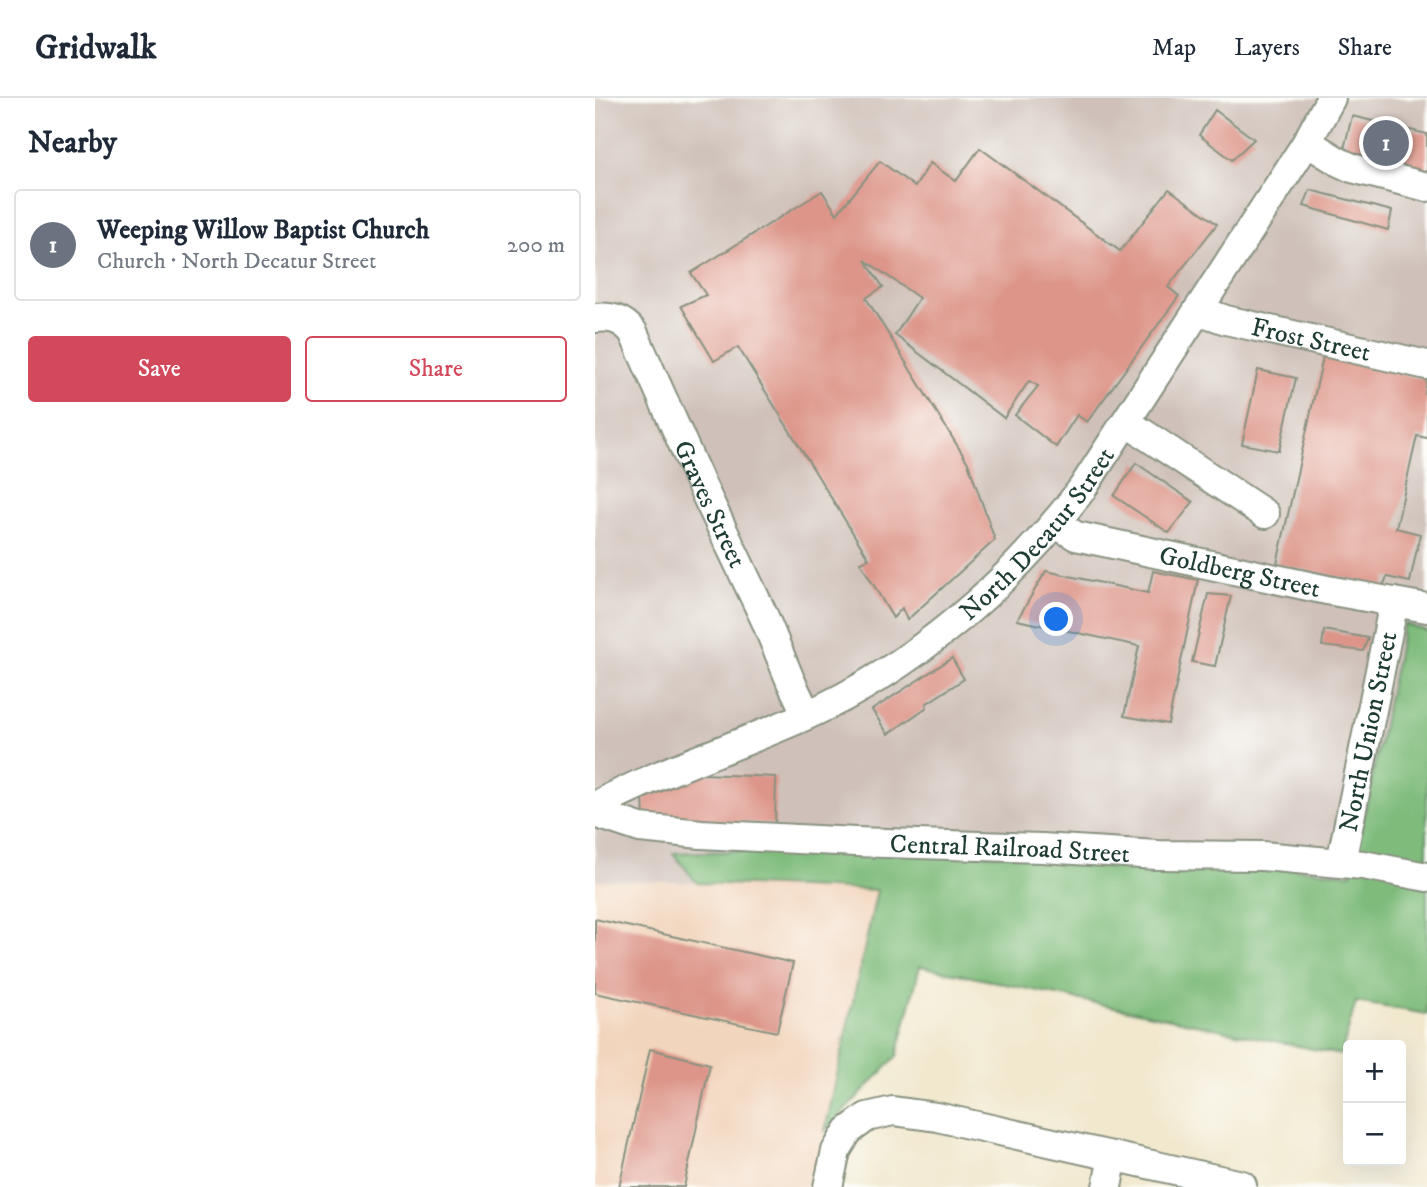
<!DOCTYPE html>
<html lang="en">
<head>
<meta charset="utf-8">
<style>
  :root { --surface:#fff; --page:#f6f6f7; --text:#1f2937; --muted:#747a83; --line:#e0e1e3; --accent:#d1495b }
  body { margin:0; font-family:"IM FELL DW Pica",serif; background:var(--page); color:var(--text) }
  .controls { position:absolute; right:21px; bottom:21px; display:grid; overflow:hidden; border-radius:7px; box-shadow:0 7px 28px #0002 }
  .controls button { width:63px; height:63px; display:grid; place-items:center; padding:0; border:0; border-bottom:2px solid var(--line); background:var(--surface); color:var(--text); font:35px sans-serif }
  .you { position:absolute; left:462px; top:522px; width:24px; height:24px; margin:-18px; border:5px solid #fff; border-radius:50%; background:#1a73e8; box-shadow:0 0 0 10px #1a73e833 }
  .badge { display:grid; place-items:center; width:46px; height:46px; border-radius:50%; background:var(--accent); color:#fff; font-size:23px; font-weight:700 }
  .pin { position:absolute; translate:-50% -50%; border:4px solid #fff; box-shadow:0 2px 7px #0006 }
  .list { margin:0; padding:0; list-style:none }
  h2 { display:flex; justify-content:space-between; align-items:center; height:91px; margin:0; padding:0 28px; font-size:30px }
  h2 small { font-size:23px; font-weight:400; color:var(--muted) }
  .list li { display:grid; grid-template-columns:46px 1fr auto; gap:21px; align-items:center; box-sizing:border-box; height:112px; margin:0 14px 14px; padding:0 14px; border:2px solid var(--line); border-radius:7px }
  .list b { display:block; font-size:26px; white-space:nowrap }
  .list p { margin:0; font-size:23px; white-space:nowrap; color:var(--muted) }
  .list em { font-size:23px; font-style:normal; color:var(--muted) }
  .actions { display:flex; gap:14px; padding:21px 28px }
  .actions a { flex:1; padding:16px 0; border:2px solid var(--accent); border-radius:7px; text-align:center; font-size:24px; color:var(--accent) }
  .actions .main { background:var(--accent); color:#fff }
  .map { position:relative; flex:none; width:832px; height:1089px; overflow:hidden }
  header { display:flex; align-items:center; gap:42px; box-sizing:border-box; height:98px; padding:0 35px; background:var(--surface); border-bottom:2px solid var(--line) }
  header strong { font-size:33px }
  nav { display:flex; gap:38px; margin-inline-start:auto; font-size:24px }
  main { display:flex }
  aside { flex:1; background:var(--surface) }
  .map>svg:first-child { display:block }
</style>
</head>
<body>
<header>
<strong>Gridwalk</strong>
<nav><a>Map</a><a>Layers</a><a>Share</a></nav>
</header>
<main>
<aside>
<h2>Nearby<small></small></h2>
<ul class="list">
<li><span class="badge" style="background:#6b7280">1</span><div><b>Weeping Willow Baptist Church</b><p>Church · North Decatur Street</p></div><em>200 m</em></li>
</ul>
<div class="actions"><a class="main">Save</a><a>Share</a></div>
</aside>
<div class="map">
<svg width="832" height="1089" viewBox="0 0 832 1089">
  <rect width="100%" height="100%" fill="#fdfcf7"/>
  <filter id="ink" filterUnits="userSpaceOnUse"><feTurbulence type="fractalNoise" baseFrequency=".0143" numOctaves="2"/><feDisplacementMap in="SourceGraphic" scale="14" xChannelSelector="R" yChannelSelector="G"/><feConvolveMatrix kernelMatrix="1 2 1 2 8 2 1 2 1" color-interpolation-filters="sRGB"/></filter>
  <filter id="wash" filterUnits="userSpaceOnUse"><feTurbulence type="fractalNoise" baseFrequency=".00686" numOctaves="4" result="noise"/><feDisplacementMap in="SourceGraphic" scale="28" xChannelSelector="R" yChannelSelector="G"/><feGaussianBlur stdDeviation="1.57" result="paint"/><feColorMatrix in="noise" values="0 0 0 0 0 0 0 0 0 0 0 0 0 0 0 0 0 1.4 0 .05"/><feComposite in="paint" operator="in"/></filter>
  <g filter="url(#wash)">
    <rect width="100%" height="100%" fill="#f1e8ce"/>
    <!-- built -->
    <path fill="#f2d5bd" d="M0,782L282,791L218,1089H0Z"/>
    <!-- industrial -->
    <path fill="#cfc1ba" d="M0,0H832V533L808,527L757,777L78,756L102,785L0,782Z"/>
    <!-- forest -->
    <path fill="#7fbc7b" stroke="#4f7c58" stroke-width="2" d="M809,526L832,533V916L761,904L746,957L325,868L302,958L230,1033L282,792L102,785L78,755L227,751L623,764L757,776Z"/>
    <g id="blocks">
      <!-- building -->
      <g fill="#dd9589">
        <path d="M620,12L659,41L637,62L604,37Z"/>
        <path d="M757,18L832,36V76L748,55Z"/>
        <path d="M385,50L525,153L574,91L622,126L573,189L584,198L492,324L482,317L461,349L420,317L443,288L434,283L409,320L300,237L324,200L270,162L288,189L271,200L373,365L400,442L312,522L307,510L298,520L265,464L274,461L143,249L119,263L86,208L111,197L96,175L227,93L242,116L285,63L320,89L335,65L361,83Z"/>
        <path d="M715,92L797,113L793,132L709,108Z"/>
        <path d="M728,259L832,282L830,296L832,297V340L822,338L801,430L825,436L815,484L792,479L788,488L682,466Z"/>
        <path d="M663,272L701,280L684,353L647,346Z"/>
        <path d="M541,365L598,404L574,435L519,398Z"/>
        <path d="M451,473L553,495L558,473L603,482L573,626L529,618L544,548L422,522Z"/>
        <path d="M613,496L636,498L620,568L597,564Z"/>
        <path d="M729,532L773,540L768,553L727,548Z"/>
        <path d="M357,560L369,581L331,606L332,609L293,636L277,612Z"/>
        <path d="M107,676L181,679L180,726L49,719L48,701Z"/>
        <path d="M0,821L198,865L182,934L0,895Z"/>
        <path d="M55,951L115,966L89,1089H24Z"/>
      </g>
    </g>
  </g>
  <g filter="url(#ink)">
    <use href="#blocks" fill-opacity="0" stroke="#889281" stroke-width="2"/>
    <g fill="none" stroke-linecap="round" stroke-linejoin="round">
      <!-- minor casing -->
      <g stroke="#889281" stroke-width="32">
        <g id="minor">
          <path d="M712,44L744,64L757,70L832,89"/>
          <path id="s1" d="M603,212L631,222L832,267"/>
          <path id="s2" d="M0,220C16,218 27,221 38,234L104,382L170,521L196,584L212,617"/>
          <path d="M531,324L670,416"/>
          <path id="s3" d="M461,426L481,438L732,492L832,510"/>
          <path id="s4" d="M0,708C67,672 141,649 210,618C318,570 416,485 487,391L712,44L736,0"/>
          <path id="s5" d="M0,715L45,730L106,736L261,744L447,750L562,757L667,758L768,767L832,779"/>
          <path id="s6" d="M746,764L799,504"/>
          <path d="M233,1089L241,1053L253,1033L272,1019L298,1013L342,1019L647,1087L646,1089"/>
          <path d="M512,1089L518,1058"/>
        </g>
      </g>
      <!-- minor -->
      <use href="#minor" stroke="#fff" stroke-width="28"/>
    </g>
  </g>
  <g text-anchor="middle" stroke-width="5" stroke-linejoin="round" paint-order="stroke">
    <!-- street labels -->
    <g font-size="26" fill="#1f3d34" stroke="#fdfcf7">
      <text dy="9" stroke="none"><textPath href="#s1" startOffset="117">Frost Street</textPath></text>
      <text dy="9" stroke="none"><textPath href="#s2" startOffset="231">Graves Street</textPath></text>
      <text dy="9" stroke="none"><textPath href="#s4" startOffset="527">North Decatur Street</textPath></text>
      <text dy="9" stroke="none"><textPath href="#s3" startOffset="191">Goldberg Street</textPath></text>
      <text dy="9" stroke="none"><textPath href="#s6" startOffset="133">North Union Street</textPath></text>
      <text dy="9" stroke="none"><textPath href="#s5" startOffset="418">Central Railroad Street</textPath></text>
    </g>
  </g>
</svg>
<div class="controls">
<button>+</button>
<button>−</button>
</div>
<div class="you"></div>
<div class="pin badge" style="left:791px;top:45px;background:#6b7280">1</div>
</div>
</main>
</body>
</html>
